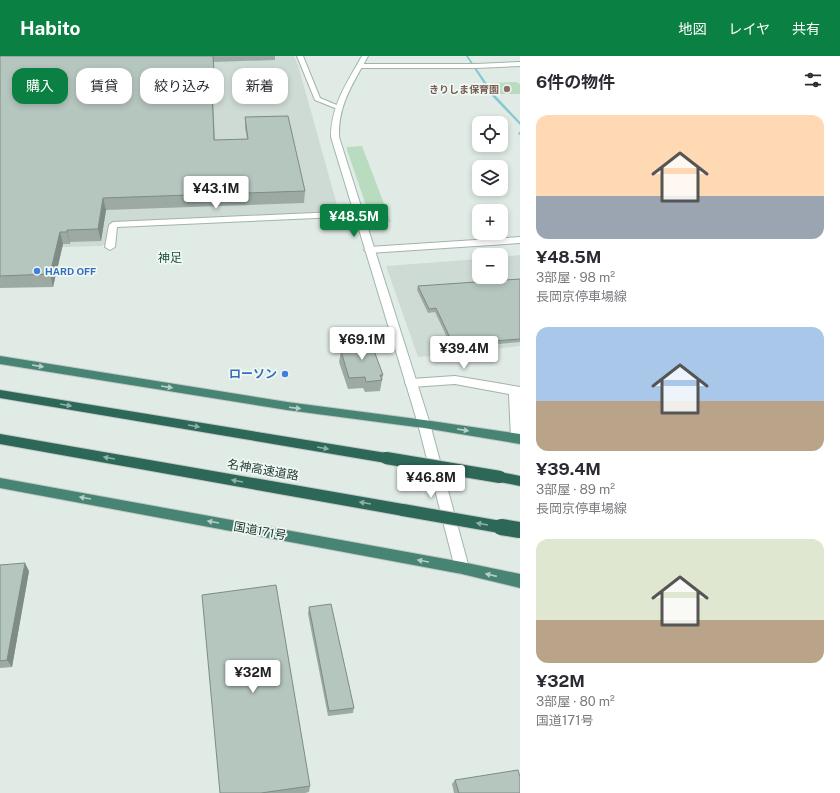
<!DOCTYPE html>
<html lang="ja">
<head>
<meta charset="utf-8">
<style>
	:root { --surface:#fff; --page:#f7f7f7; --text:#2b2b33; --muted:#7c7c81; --accent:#0b8043 }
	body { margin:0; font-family:"Public Sans","Noto Sans JP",sans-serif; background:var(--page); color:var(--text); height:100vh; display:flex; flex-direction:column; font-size:15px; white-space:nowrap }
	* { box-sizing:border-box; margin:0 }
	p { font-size:13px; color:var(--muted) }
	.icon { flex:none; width:22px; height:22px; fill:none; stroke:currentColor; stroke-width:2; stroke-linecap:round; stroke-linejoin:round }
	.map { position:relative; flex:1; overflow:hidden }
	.panel { display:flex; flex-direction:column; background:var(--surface); width:320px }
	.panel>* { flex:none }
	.banner { position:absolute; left:12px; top:12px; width:380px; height:36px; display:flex; gap:8px }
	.tools { position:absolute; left:472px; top:60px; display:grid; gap:8px }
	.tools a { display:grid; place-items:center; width:36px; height:36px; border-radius:8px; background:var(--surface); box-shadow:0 2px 6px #0003; font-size:20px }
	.price { position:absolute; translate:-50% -34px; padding:0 9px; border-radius:4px; background:#fff; color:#222; font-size:13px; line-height:26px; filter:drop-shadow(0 1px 2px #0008) }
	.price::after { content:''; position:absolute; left:50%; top:24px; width:12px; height:9px; margin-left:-6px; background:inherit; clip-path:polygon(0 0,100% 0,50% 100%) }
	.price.selected { background:var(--accent); color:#fff }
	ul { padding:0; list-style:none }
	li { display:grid; align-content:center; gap:8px; height:212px; padding:0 16px }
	li span { display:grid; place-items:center; height:124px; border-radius:12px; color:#555 }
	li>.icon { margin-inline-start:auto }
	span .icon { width:72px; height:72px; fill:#fffc; stroke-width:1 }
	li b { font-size:17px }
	h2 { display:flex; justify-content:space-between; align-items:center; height:48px; padding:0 16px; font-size:17px }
	.chip { padding:0 14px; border-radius:12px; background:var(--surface); box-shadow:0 2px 6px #0003; font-size:14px; line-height:36px }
	.chip.selected { background:var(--accent); color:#fff }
	header { display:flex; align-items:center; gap:24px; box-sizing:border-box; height:56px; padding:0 20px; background:var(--accent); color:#fff }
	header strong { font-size:19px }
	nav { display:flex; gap:22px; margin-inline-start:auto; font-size:14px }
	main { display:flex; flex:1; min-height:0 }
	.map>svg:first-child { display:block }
</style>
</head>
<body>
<header>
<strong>Habito</strong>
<nav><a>地図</a><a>レイヤ</a><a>共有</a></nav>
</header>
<main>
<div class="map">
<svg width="520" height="737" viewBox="0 0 520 737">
	<rect width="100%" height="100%" fill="#e0ebe5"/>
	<g fill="#cedbd4">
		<path d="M0,0h294l4,9 41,147 -227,11 -5,4 -1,16 -5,3 -101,3z"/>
		<path d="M520,199v91l-63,8 -39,3 -32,-91 93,-7v18h22v-20z"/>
	</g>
	<g fill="#b9dcc1">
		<path d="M516,26l4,2v10h-22l-7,-11z"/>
		<path d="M362,90l29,76 -19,1 -25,-73v-3z"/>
	</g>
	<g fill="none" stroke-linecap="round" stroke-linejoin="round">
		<g fill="#87c8d0" fill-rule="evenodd">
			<path d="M466,0h2l26,38 26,28v3l-28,-29z"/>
			<path d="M519,76h1v3l-2,-1z"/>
		</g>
		<defs>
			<g id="minor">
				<path d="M297,0h6l17,42 19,8v2h-4l-20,-8z"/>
				<path d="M520,6v4l-44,2h-116l-3,-2 3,-2h116z"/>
				<path d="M358,155l4,3 -1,2 -244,11 -2,20 -5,3 -5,-3 4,-22 4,-3z"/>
				<path d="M520,181v6l-151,10 -5,-3 5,-3z"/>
				<path d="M455,320l65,11v56l-7,-1 -2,-3 -2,-45 -54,-10 -44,3 -4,-1 -2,-3 2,-3 4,-1z"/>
			</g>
			<path id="secondary" d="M362,0h6c-15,28 -30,48 -29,81l91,287 39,144 -2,5 -5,1 -5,-1 -2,-5 -37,-144 -87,-287c0,-32 16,-54 31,-81z"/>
			<g id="trunk">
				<path d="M0,300l287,46 137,18 96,14v10l-96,-16 -137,-18 -287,-46z"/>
				<path d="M0,422l462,84 58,12v14l-58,-14 -462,-86z"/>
			</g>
			<g id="motorway">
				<path d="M0,334l386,63 4,2 2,3 -2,3 -4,2 -386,-65z"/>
				<path d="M0,378l403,70 5,2 2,4 -2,4 -5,2 -403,-72z"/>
				<path d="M500,416l20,4v10l-25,-5 -1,-4 1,-4z"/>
			</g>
		</defs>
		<use href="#minor" stroke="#a3b3ac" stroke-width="2"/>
		<use href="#secondary" stroke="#9fb7ad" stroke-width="2"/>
		<use href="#trunk" stroke="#c1c8c6" stroke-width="2"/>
		<use href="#motorway" stroke="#c1c8c6" stroke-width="2"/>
		<use href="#minor" fill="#fff" fill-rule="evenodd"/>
		<use href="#secondary" fill="#fff" fill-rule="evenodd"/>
		<use href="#trunk" fill="#488473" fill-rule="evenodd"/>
		<use href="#motorway" fill="#2d6758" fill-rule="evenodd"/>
		<defs>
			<g id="motorway-bridge-far1">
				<path d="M386,402l114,19"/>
				<path d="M403,454l103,18"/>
			</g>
			<path id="motorway-bridge" d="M501,471l19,3"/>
		</defs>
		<use href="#motorway-bridge-far1" stroke="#c1c8c6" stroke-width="14" stroke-linecap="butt"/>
		<use href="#motorway-bridge" stroke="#c1c8c6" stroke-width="18" stroke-linecap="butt"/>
		<use href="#motorway-bridge-far1" stroke="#2d6758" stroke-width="12"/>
		<use href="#motorway-bridge" stroke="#2d6758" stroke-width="16"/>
	</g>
	<g fill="#9caaa3">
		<path d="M0,0h275v4l-62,2 2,39h-2l2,39 32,-1 -2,-11v-11l60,74 -1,12 -198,7 -5,31 -31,1v2h-7l-10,43 -53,1z"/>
		<path d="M520,223v63l-68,6 -17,-36 -7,1 -11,-23 1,-4z"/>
		<path d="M352,284l18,9 13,26 -3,16 -15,1 -2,-4 -15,1 -9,-27 2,-11 9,-1z"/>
		<path d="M0,509l29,6 -17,96 -12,1z"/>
		<path d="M309,551l45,101 -1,5 -25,3 -20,-102z"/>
		<path d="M455,724l65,13h-66l-2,-9z"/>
		<path d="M310,730l-1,6 -4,1h-85z"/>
	</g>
	<g fill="#7f8b85">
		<path d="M103,142l3,12 -5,31 -3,-12z"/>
		<path d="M67,174l3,12v2l-3,-12z"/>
		<path d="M60,176l3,12 -10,43 -3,-13z"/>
		<path d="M25,507l4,8 -17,96 -5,-7z"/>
	</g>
	<g fill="#b5c6be" stroke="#7f8b85">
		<path d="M0,0h213l2,34 -3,1 2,49 34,-1 -3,-22 43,-1 17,75 -202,7 -5,31 -31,1v2h-7l-10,42 -50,2z"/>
		<path d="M520,223v60l-67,5 -17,-36 -7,1 -11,-23z"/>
		<path d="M365,279l5,14 3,-1 10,27h-3l2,5 -16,2 -1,-5 -16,1 -8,-27 14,-1 -3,-10z"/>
		<path d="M25,507l-18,97 -7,1v-96z"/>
		<path d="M276,529l34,201 -49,7h-41l-18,-198z"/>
		<path d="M331,548l23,104 -25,3 -20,-104z"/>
		<path d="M518,714l2,7v16h-61l-4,-13z"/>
	</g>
	<defs><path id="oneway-solid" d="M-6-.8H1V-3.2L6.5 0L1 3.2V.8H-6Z"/></defs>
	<g fill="#b5cfc7">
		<use href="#oneway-solid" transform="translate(38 310) rotate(9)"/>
		<use href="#oneway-solid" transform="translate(167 331) rotate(9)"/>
		<use href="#oneway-solid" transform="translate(295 352) rotate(7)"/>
		<use href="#oneway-solid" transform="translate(463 374) rotate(9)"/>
		<use href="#oneway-solid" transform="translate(85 442) rotate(-170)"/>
		<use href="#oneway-solid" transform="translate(213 466) rotate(-170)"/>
		<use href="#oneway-solid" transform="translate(423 505) rotate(-170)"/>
		<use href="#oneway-solid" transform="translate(491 519) rotate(-167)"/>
	</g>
	<g fill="#8eb0a6">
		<use href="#oneway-solid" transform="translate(66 349) rotate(10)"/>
		<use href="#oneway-solid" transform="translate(194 370) rotate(10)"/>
		<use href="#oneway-solid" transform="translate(323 392) rotate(10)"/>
		<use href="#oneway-solid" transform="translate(109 402) rotate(-170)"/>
		<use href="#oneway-solid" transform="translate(237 425) rotate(-170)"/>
		<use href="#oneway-solid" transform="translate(365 447) rotate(-170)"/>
		<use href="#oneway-solid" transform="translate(482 468) rotate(-170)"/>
	</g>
	<circle fill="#8d6e63" stroke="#f0f8f4" stroke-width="1.5" cx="507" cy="33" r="4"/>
	<g fill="#3f7fe0" stroke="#f0f8f4" stroke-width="1.5">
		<circle cx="37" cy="215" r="4"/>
		<circle cx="285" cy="318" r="4"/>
	</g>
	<g text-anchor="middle" stroke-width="3.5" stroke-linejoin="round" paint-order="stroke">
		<g font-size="10" font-weight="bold" fill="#785e54" stroke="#f0f8f4" text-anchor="end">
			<text x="499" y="37">きりしま保育園</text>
		</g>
		<g font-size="10" font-weight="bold" fill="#366cbe" stroke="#f0f8f4" text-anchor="start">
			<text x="45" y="219">HARD OFF</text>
		</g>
		<g font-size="12" fill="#1d4d3f" stroke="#f0f8f4">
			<text x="170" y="206">神足</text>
		</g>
		<g font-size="12" font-weight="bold" fill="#366cbe" stroke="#f0f8f4" text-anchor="end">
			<text x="277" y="322">ローソン</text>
		</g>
		<g font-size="12" fill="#213b33" stroke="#f0f8f4">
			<text transform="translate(263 414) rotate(10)" y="4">名神高速道路</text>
			<text transform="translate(260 475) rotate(10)" y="4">国道171号</text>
		</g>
	</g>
</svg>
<div class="tools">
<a><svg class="icon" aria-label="locate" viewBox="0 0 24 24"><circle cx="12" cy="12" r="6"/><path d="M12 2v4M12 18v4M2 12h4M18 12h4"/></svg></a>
<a><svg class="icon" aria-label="layers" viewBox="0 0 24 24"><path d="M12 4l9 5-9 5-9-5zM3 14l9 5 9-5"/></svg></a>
<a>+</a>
<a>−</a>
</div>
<b class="price" style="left:216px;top:154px">¥43.1M</b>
<b class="price selected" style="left:354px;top:182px">¥48.5M</b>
<b class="price" style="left:362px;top:305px">¥69.1M</b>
<b class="price" style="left:464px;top:314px">¥39.4M</b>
<b class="price" style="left:431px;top:443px">¥46.8M</b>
<b class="price" style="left:253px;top:638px">¥32M</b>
<div class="banner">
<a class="chip selected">購入</a>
<a class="chip">賃貸</a>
<a class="chip">絞り込み</a>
<a class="chip">新着</a>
</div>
</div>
<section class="panel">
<h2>6件の物件<svg class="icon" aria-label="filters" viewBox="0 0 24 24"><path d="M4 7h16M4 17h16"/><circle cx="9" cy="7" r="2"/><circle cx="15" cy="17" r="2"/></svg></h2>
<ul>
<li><span style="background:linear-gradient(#ffd9b3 65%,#9aa5b1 0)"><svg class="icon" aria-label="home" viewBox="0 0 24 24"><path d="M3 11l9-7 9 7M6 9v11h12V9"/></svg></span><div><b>¥48.5M</b><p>3部屋 · 98 m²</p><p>長岡京停車場線</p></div></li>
<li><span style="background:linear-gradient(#a9c7e8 60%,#b9a48a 0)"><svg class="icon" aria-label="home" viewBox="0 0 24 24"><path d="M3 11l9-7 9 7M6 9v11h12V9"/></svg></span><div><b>¥39.4M</b><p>3部屋 · 89 m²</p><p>長岡京停車場線</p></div></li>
<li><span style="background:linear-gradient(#dfe7d0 65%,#b9a48a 0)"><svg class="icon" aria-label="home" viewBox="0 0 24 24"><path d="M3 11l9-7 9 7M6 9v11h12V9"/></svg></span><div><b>¥32M</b><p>3部屋 · 80 m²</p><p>国道171号</p></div></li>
</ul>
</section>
</main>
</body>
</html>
